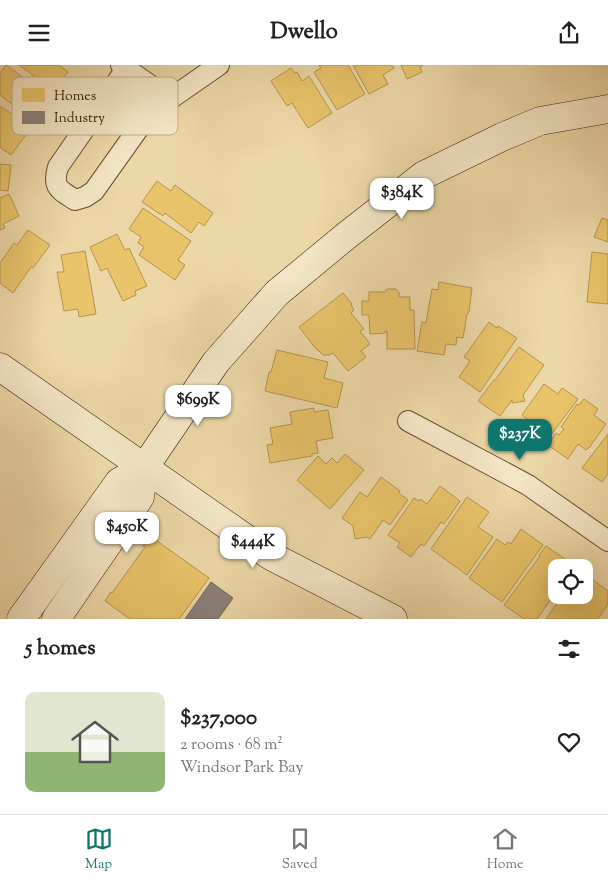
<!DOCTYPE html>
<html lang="en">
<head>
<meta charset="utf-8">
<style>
	:root { --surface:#fff; --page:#f2f2f2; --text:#222; --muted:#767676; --line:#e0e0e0; --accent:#0f766e }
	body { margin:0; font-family:"Sorts Mill Goudy",serif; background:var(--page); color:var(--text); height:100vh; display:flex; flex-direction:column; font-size:19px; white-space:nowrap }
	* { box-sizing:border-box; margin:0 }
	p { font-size:16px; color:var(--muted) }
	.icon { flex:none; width:28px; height:28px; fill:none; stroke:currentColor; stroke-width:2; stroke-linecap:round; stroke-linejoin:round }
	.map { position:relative; height:554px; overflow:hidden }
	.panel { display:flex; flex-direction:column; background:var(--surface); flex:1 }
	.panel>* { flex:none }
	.tools { position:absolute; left:548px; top:494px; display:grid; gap:10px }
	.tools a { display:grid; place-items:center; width:45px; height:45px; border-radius:10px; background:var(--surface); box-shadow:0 5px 20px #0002; font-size:25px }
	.price { position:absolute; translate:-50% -42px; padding:0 11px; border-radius:10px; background:#fff; color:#222; font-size:16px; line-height:32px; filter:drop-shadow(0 1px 2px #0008) }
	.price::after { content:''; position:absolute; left:50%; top:30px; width:15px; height:11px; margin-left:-8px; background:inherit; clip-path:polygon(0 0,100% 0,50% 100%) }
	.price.current { background:var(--accent); color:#fff }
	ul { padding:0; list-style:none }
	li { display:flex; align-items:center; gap:15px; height:125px; padding:0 25px }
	li span { display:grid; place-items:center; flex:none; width:140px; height:100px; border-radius:10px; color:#555 }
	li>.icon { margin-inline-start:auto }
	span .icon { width:60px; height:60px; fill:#fffc; stroke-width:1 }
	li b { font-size:21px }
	h2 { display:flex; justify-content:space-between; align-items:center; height:60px; padding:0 25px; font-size:21px }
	header { display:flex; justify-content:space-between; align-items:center; height:65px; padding:0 25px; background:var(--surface); font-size:22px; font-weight:700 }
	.menu { display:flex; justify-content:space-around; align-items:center; height:70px; border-top:1px solid var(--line); background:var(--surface); font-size:14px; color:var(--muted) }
	.menu a { display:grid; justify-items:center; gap:2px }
	.menu .current { color:var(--accent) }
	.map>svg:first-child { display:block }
</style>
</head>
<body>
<header><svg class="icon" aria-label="menu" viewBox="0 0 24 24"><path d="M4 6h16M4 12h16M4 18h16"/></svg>Dwello<svg class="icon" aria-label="share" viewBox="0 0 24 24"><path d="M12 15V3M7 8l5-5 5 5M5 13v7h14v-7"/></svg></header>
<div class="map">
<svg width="608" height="554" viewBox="0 0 608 554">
	<rect width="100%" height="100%" fill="#ecd7a6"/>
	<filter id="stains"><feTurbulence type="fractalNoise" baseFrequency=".004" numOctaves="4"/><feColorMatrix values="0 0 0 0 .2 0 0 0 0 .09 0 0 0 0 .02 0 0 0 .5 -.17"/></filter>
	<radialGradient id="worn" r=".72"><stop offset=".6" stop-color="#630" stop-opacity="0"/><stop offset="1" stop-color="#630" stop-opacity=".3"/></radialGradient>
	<g fill="#e9c46a" stroke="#b4934e">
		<path d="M6,0l46,34 -14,19 -14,-9 -2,3 -22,-17v-22z"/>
		<path d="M19,0h40l9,7 -16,21 -20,-14 2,-3z"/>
		<path d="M319,0h29l17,29 -28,16 -23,-38 7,-4z"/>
		<path d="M353,0h39l2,3 -11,7 5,9 -19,10z"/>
		<path d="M401,0h22l-3,2 2,5 -15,7z"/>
		<path d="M291,3l4,5 2,-1 5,9 7,-5 23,37 -24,15 -16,-25 -5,3 -16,-25z"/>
		<path d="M0,41l18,12 -4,5 14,9 -17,23 -11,-8z"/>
		<path d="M0,99l11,1 -3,26 -8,-1z"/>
		<path d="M157,116l14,10 4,-6 38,28 -9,13 -5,-4 -8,11 -26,-20 -2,3 -21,-14z"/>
		<path d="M9,129l10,22 -16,8 2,4 -5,2v-32z"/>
		<path d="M143,143l48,33 -13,19 7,5 -10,15 -36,-25 5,-8 -6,-4 3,-6 -12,-8z"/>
		<path d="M602,153l6,2v22l-14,-5z"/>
		<path d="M28,165l22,15 -17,23 -2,-1 -18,26 -13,-10v-20l14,-20 3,2z"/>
		<path d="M117,169l8,16 4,-2 18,38 -12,5 1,4 -13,6 -16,-33 -6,3 -11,-24z"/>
		<path d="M85,186l11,63 -17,3 -1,-8 -14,2 -7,-39h7l-3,-17z"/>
		<path d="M592,187l16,2v50l-21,-2z"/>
		<path d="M439,217l33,6 -3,24 -2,2 -4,24 -6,-1 -1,8 -10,-1 -2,11 -27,-4 5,-29 4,1 6,-34 6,1z"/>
		<path d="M387,224h9l3,3v5h11v13h4l1,39h-28v-18h-2v2l-15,1 -1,-19h-7v-14h7v-9h16z"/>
		<path d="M343,228l9,11 -1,1 3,5 -3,3 13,16 -4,2 10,13 -9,7 5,6 -18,14 -15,-18 -4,2h-6l-5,-5h-1l-18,-23z"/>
		<path d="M489,257l8,6 1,-2 19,12 -37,54 -21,-15 11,-16 -6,-4z"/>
		<path d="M519,282l25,18 -21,30 2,6 -13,2v-3l-12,16 -22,-15 16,-21h1z"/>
		<path d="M277,285l51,12 -4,16 19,5 -6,25 -72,-17 4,-19h2z"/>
		<path d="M544,319l14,10 4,-6 16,11 -27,36h-1l-6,9 -21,-14 7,-9 -8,-6z"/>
		<path d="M584,334l14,10 -4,6 12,9 -17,24h-1l-2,2 -8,-6 -10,15 -20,-14 8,-12 3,2 5,-6 -3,-2 16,-23 2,1z"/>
		<path d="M314,343v4l14,-2 5,28 -17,3 2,12 -6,1v2l-42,7 -3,-18 6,-1 -3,-16 22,-4 -2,-12z"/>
		<path d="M608,369v40l-6,8 -20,-14z"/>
		<path d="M345,389l19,16 -34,39 -33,-29 21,-24 8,8 6,-6 5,5z"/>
		<path d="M381,412l19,14 -1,2 9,7 -18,25 -7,-5 -13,19 -3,-2 -12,2 -2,-13 -11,-8 18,-26 7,5z"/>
		<path d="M440,421l20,15 -16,23 -3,-2 -17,24 -3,-2 -10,13 -14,-10 3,-4 -12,-8 26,-37 5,3 1,-2 7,5z"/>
		<path d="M467,432l22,15 -11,15 15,10 -26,38 -36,-26z"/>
		<path d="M521,464l22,16 -41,57 -33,-24 28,-39 8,6 3,-3 3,2z"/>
		<path d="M150,471l59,42 -30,41h-49l-25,-18 6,-9 1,1 33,-46 -2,-1z"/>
		<path d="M546,481l22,15 -4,6h-8v25l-19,27h-13l-20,-14 36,-49 -1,-1z"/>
		<path d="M593,515l15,11v13l-10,15h-52l17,-24h12l5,3 2,-3h2v-2z"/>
	</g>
	<path fill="#8a817c" stroke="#71645b" d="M211,517l22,16 -15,21h-33z"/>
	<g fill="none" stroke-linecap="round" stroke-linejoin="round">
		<defs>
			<g id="street">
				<path d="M121,0l49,34 49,-34"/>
				<path d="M126,4l-68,98c-6,21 1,22 17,33l10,-3 9,-6 69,-97"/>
				<path d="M408,356l120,64 80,56"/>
			</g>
			<g id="secondary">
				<path d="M0,302l271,189 122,63"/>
				<path d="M21,554l98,-137 25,-14"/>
				<path d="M56,554l84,-122 4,-29 72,-106 61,-69 69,-57 78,-61 78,-38 38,-16 68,-12"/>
			</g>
		</defs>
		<use href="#street" stroke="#644e33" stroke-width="22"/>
		<use href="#secondary" stroke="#37200d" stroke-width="29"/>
		<use href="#street" stroke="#f3e5c5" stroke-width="20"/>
		<use href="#secondary" stroke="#f3e5c5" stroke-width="28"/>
	</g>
	<rect x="12" y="12" width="166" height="58" rx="8" fill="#f3e5c5" stroke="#bbaa8e" stroke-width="1"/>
	<rect x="22" y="23" width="23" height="14" fill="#e9c46a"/>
	<rect x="22" y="46" width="23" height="13" fill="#8a817c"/>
	<g font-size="14" fill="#37200d">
		<text x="54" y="35">Homes</text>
		<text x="54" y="57">Industry</text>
	</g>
	<rect width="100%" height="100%" filter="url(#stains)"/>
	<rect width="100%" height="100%" fill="url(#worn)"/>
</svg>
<div class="tools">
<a><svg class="icon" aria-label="locate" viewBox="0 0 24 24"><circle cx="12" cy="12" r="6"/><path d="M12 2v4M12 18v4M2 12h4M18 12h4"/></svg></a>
</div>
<b class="price" style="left:402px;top:155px">$384K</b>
<b class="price" style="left:198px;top:362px">$699K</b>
<b class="price current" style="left:520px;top:396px">$237K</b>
<b class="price" style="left:127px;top:489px">$450K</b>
<b class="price" style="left:253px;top:504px">$444K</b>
</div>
<section class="panel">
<h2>5 homes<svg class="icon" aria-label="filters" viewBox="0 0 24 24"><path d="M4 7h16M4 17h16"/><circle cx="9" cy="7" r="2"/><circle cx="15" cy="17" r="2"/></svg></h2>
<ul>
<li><span style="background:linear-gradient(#dfe7d0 60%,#8fb573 0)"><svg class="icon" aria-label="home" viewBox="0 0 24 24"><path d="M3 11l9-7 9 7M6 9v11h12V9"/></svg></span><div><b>$237,000</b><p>2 rooms · 68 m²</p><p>Windsor Park Bay</p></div><svg class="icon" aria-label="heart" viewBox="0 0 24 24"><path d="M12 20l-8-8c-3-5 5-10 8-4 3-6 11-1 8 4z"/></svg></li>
</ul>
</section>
<nav class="menu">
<a class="current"><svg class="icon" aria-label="map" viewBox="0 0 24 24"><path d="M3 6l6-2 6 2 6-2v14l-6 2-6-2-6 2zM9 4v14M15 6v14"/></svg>Map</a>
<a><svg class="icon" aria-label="saved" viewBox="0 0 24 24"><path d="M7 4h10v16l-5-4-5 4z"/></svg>Saved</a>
<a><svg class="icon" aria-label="home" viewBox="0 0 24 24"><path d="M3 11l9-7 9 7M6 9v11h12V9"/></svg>Home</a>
</nav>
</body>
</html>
